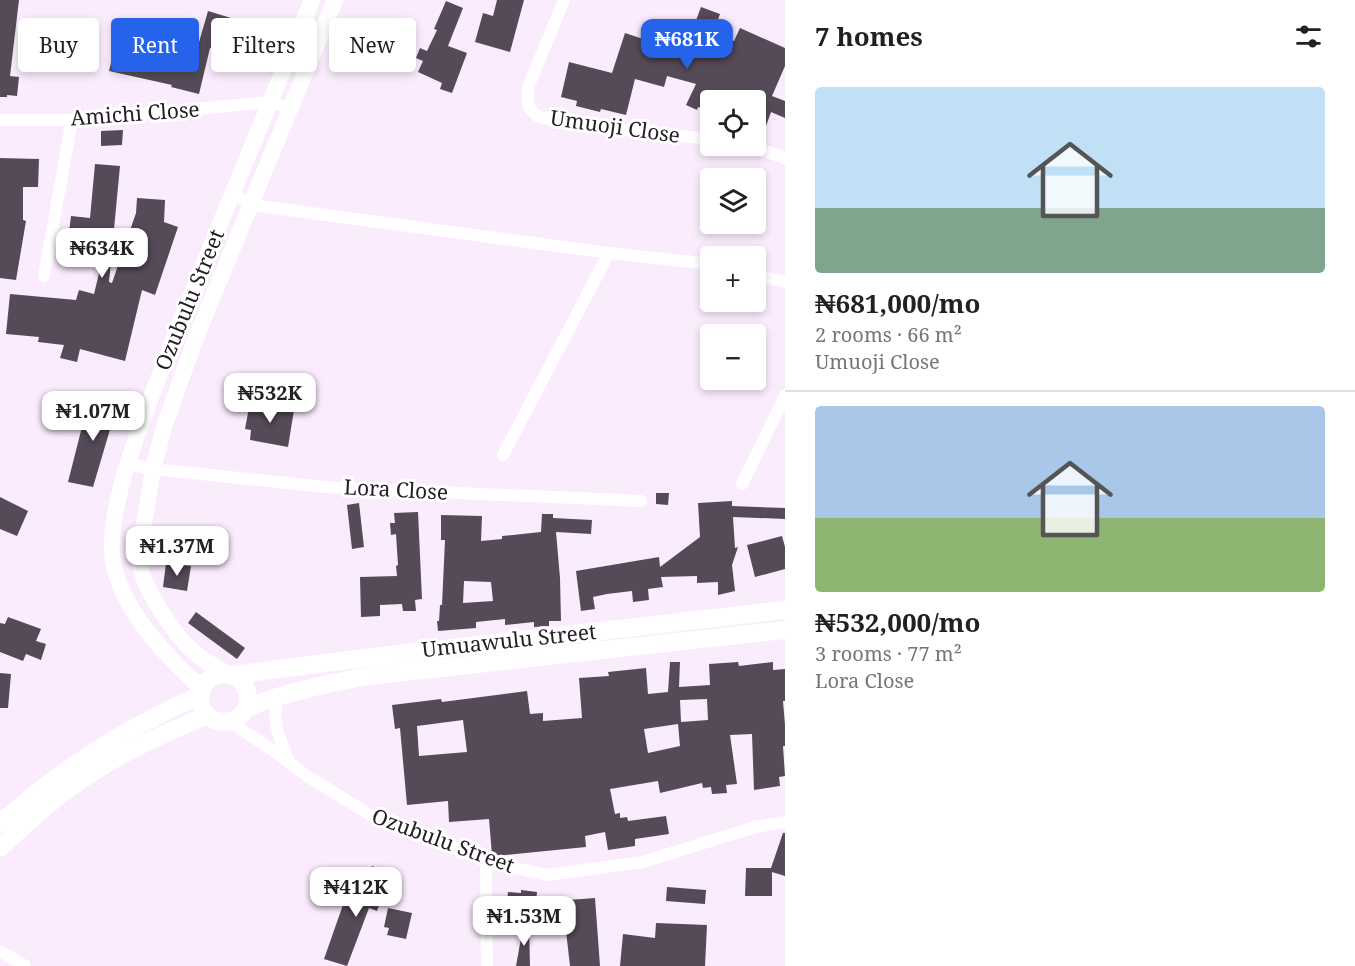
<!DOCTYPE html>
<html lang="en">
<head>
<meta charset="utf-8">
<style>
	:root { --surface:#fff; --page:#f6f6f6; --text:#202124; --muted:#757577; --line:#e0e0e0; --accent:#2563eb }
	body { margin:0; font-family:"Noto Serif",serif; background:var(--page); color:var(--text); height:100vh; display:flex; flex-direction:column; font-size:22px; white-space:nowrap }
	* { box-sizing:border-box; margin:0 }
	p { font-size:20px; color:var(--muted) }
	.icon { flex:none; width:33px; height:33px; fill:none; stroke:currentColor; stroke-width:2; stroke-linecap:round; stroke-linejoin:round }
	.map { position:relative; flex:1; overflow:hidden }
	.sheet { display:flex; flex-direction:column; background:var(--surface); width:570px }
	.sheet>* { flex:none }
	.banner { position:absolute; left:18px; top:18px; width:570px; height:54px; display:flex; gap:12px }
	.fabs { position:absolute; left:700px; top:90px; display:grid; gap:12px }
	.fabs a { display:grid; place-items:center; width:66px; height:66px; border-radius:6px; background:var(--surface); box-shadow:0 3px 9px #0003; font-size:30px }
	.price { position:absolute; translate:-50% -51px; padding:0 14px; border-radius:12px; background:#fff; color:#222; font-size:20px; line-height:39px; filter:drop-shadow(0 2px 3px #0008) }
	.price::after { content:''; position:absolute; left:50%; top:36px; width:18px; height:14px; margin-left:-9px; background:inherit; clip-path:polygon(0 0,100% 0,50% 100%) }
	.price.on { background:var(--accent); color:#fff }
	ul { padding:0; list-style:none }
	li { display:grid; align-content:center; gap:12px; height:318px; padding:0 30px }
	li+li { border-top:2px solid var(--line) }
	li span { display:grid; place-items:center; height:186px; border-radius:6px; color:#555 }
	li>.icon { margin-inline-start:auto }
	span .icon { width:108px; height:108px; fill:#fffc; stroke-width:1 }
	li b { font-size:26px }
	h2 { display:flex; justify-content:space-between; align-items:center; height:72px; padding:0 30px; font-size:26px }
	.pill { padding:0 21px; border-radius:6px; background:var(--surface); box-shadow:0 3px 9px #0003; font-size:21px; line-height:54px }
	.pill.on { background:var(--accent); color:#fff }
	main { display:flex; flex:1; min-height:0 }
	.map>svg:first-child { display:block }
</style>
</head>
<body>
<main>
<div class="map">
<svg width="785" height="966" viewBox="0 0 785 966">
	<rect width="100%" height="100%" fill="#faecfd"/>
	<g fill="#554a58" fill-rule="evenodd">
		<path d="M0,0h19l-9,76 9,1 -2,19 -10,-1v2h-7z"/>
		<path d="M497,0h27l-14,52 -35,-10 8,-29 10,3z"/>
		<path d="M446,1l17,7 -15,38 19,7 -15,40 -12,-4 2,-6 -24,-11 5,-11 -7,-3 4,-10 7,3 10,-21 -3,-1z"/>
		<path d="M701,7l19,7 -7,19 21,8 6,-13 45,20v18l-13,30 13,5v17l-14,-6 -5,14 -10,-4 6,-22h-51v11l-13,-4 -1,3 -11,-5 10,-21 -29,-8 -3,11 -29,-8 -9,36 -25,-6 -1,3 -24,-6 1,-5 -16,-4 8,-35 43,11 13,-40 42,14 7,-19 17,6z"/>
		<path d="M208,11l33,10 -9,33 -22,-6 -11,46 -28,-7 1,-2 -63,-14 8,-34 78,19z"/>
		<path d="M123,130l-1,15 -21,1v-15z"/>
		<path d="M0,158l39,1 -1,28h-15v33l3,1 -10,59 -16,-2z"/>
		<path d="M95,164l25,2 -11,116 3,1 24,-70 1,-15 28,2 -1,22 14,5 -23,68 -13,-5 -17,71 -45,-12 -3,13 -17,-4 4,-13 -26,-3 1,-5 -33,-3 4,-40 66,6 3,-10 15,4 12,-49 -38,-4 3,-25 19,2z"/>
		<path d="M102,395l17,4 -26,88 -25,-5 15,-59 -5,-2 3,-12 16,5z"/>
		<path d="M250,402l44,8 -6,37 -38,-7 1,-10 -6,-1z"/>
		<path d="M656,493h13l-1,12 -12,-1z"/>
		<path d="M0,497l28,14 -11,25 -17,-7z"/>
		<path d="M732,501v5l53,2v11l-52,-2 2,31 3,-1 -6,18 3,26 -17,4v-13l-21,1v-7l-36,1 2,10 -15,2 1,11 -16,2 -1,-11 -25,3 -14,3 2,12 -14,2 -5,-40 83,-14 1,10 40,-30 -2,-34z"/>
		<path d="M359,503l5,44 -12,2 -5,-44z"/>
		<path d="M418,512l4,87 -7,1 1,11h-13l-1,-7 -22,1v11l-19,1 -1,-40 37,-1 -1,-10 2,-1 -2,-31 -5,1 -1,-12h5l-1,-10z"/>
		<path d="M542,514h11v4l39,2 -1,14 -35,-2 4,46 1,43h-12v5l-15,1v-5l-29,3v-6l-29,3v6l-38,3 -1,-10h2l1,-16h2l3,-65h-4v-25l41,1 -1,25 21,-2v-3l39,-4zM464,581l27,1 2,19 -30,2z"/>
		<path d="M782,536l3,11v22l-30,8 -8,-32z"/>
		<path d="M166,563l25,3 -4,25 -24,-4z"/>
		<path d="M196,612l49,36 -8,11 -49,-36z"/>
		<path d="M8,617l33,12 -5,12 10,3 -5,16 -15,-6 -3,7 -23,-9v-29l5,1z"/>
		<path d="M670,662h10l-1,25 31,-2 -1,-21 29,-2 1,4 34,-4v8l12,-1v32h-2l2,24v21h-2l2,30 -6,1 1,9 -26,4 -2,-56 -22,1 7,49 -11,1 1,8 -15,1 -1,-7 -8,1 -1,-5 -42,10 -2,-12 -48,8 5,25 5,-1v5l7,-1 1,4 38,-5 3,18 -34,5v7l-27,4 -3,-18 -20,4 1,11 -90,9 -4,-1 -3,-36 -40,3 -1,-21 -41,4 -7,-77 -5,1 -3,-24 49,-6 1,3 85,-11 3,23 13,-1v8l39,-3 -3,-40 30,-2 -1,-4 38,-4 2,26 20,-2zM707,699l1,21 -27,2 -1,-22zM463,720l4,32 -48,4 -2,-30zM678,724l2,22 -32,7 -4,-24z"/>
		<path d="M0,673l11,1 -3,34h-8z"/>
		<path d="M783,833h2v43l-13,-4v24h-27l1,-28h25z"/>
		<path d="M372,866l18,7 -13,38 -8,-3 -22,58 -23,-7 20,-57 13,5z"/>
		<path d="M667,887l39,3 -1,14 -39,-3z"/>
		<path d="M521,890l16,2 -1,9 9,-1 1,13 -25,3 -2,19 -24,-3 3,-19 8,1 2,-22 13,1z"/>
		<path d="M595,898l5,68h-30l-7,-61h5v-5z"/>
		<path d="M388,908l24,5 -6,26 -19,-4 2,-7 -5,-1z"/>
		<path d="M524,922h5l1,44h-14z"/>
		<path d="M656,923l51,2 -2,41h-85l3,-32 32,4z"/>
	</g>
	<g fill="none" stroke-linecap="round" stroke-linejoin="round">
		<g stroke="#fff" stroke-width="12">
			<path d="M564,0l-35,85c-2,11 -4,22 7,30 10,6 28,6 40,8 45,7 90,12 135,16"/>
			<path d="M0,120h80l190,-18 20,6"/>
			<path d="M751,146l34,12"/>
			<path d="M232,193l19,12 358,48 102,11"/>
			<path d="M756,275l29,7"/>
			<path d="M44,276l28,-156"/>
			<path d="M503,455l106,-202"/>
			<path d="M128,464l25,5 172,18 316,14"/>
			<path d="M742,484l43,-88"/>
			<path d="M278,696c-7,25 1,42 11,65"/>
			<path d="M229,721l39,26 39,29 73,45 84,30 22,11 61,13 96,-13 112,-35 30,-5"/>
			<path d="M486,862l1,104"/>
			<path d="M0,951l25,15"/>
		</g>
		<g stroke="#fff" stroke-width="16">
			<path d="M229,674c-34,-16 -48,-32 -68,-63 -12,-19 -21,-34 -22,-57l14,-85 11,-42 31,-87 140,-340"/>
			<path d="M202,689c-36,-33 -87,-85 -90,-137 -2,-60 37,-148 58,-204 46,-117 95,-232 142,-348"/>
		</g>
		<g stroke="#fff" stroke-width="18">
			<circle cx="224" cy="698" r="24"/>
			<path d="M233,675l123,-16 429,-49"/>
			<path d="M246,708c40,-16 80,-24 122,-32l417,-46"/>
			<path d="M0,824c60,-54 127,-97 201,-129"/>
			<path d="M0,848c25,-23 49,-46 77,-65 40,-29 86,-49 131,-68"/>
		</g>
	</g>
	<g text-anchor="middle" stroke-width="6" stroke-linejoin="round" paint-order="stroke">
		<g font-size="21" fill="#252026" stroke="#fff">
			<text transform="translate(135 114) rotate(-4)" y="7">Amichi Close</text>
			<text transform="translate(615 127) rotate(8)" y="7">Umuoji Close</text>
			<text transform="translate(190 300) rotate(-68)" y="7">Ozubulu Street</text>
			<text transform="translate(396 490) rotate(3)" y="7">Lora Close</text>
			<text transform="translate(509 641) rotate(-6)" y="7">Umuawulu Street</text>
			<text transform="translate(443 841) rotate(20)" y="7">Ozubulu Street</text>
		</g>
	</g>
</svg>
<div class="fabs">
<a><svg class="icon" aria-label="locate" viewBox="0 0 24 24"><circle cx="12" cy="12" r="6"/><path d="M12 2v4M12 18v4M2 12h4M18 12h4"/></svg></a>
<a><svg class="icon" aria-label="layers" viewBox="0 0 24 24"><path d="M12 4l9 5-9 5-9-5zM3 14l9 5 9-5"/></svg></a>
<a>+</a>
<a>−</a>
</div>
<b class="price on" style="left:687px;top:70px">₦681K</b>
<b class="price" style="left:102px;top:279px">₦634K</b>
<b class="price" style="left:270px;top:424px">₦532K</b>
<b class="price" style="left:93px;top:442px">₦1.07M</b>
<b class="price" style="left:177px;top:577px">₦1.37M</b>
<b class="price" style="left:356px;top:918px">₦412K</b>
<b class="price" style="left:524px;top:947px">₦1.53M</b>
<div class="banner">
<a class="pill">Buy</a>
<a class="pill on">Rent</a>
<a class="pill">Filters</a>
<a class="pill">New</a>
</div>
</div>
<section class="sheet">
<h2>7 homes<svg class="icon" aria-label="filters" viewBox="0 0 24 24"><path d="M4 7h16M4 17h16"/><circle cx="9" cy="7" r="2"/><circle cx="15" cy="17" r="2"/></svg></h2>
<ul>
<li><span style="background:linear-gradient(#bfe0f5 65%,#7fa58c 0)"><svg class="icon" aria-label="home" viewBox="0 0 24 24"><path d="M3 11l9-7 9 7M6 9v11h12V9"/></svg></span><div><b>₦681,000/mo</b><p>2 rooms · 66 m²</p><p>Umuoji Close</p></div></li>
<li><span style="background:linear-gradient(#a9c7e8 60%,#8fb573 0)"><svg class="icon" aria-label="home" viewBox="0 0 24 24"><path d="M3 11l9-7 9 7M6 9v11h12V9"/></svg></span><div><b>₦532,000/mo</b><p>3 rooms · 77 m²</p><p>Lora Close</p></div></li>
</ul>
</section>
</main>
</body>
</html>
